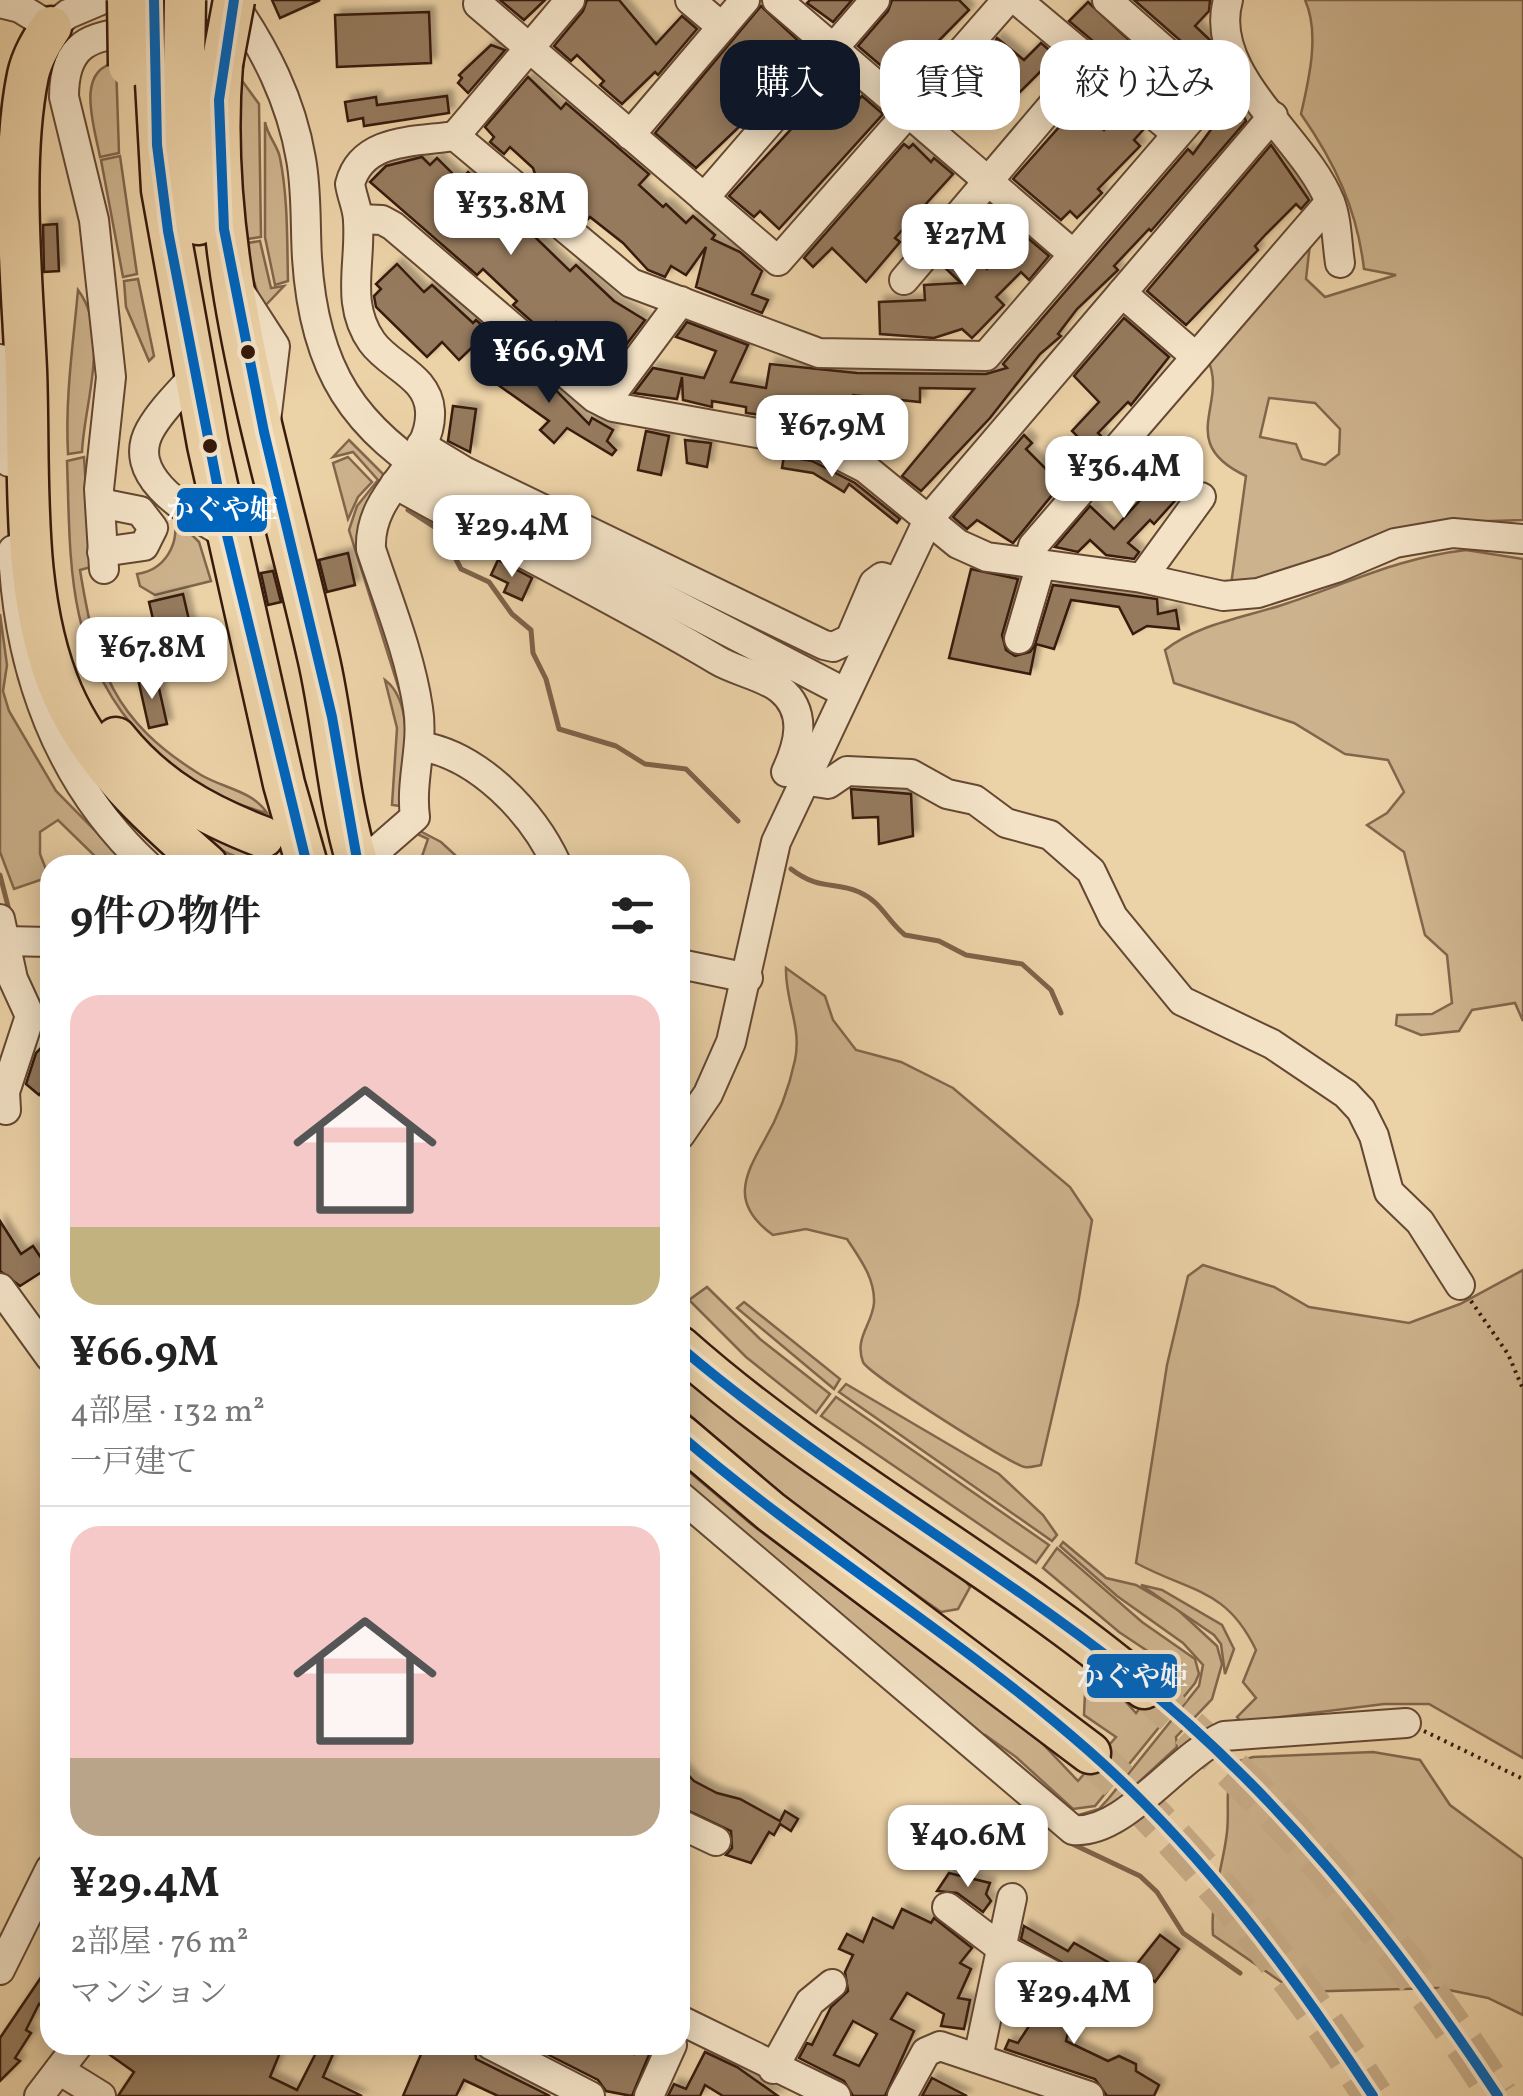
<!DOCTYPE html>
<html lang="ja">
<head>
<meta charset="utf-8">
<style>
	:root { --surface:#fff; --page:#f2f2f2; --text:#222; --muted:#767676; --line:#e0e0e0; --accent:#111827 }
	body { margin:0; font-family:Vollkorn,"Noto Serif JP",serif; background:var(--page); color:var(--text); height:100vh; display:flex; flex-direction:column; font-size:38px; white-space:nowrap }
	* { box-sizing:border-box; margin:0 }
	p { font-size:32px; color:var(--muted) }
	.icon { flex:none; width:55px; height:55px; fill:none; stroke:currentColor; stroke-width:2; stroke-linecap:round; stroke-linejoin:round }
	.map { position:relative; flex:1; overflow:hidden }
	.details { position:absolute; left:40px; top:855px; width:650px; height:1200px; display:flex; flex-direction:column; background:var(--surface); border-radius:30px; box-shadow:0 5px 25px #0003 }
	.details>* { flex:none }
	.guide { position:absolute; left:720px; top:40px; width:652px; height:90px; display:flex; gap:20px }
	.price { position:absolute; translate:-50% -85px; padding:0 22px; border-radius:20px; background:#fff; color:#222; font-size:32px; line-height:65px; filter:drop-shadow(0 2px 5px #0008) }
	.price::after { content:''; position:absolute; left:50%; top:60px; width:30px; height:22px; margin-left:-15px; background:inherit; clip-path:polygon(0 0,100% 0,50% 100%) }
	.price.selected { background:var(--accent); color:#fff }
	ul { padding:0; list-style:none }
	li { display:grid; align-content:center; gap:20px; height:530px; padding:0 30px }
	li+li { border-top:2px solid var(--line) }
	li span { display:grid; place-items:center; height:310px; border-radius:30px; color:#555 }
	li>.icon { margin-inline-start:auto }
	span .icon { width:180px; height:180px; fill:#fffc; stroke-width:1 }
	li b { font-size:42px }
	h2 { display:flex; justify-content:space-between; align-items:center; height:120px; padding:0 30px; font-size:42px }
	.pill { padding:0 35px; border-radius:30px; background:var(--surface); box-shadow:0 5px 25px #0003; font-size:35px; line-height:90px }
	.pill.selected { background:var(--accent); color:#fff }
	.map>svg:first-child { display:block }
</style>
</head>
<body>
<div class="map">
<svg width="1523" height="2096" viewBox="0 0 1523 2096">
	<defs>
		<filter id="shadow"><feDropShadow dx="5.5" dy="-5.5" stdDeviation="2.5" flood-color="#0004"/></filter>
	</defs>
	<rect width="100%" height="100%" fill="#ecd2a7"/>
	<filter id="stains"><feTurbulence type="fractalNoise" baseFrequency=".002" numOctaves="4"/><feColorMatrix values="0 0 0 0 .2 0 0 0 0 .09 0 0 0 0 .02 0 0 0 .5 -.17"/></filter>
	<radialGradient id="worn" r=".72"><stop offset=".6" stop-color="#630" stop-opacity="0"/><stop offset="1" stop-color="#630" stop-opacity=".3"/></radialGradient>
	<g fill="#cdb38d" stroke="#82664c" stroke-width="2.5" fill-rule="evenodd">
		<path d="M1305,0h218v520l-96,3 -44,12 -99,42 -53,8 15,-109c-72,-34 -16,-73 -39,-118l103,-114 -4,35 19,18 71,-22 -32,-6c-7,-60 -29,-106 -63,-155 8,-35 19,-81 4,-114zM1269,398l46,5 25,26 -1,25 -14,11 -23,-6 -6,-15 -36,-7z"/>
		<path d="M116,63l3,90 -19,4c-5,-28 -26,-88 16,-94z"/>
		<path d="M231,76l12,6 16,22 2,133 -21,3z"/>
		<path d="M265,122c3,15 13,24 15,36 8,40 7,82 8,123l-13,4 -10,-48z"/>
		<path d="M120,156l17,118 -14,3 -22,-117z"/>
		<path d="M260,241l11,47 13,-2 -21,22 -22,-64z"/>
		<path d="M138,279l16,77 -5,5 -23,-54 -2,-26z"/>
		<path d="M78,290c33,44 6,114 4,162l-14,2c-3,-57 5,-108 10,-164z"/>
		<path d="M349,440l38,38 -15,23 36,217 -59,-188 8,-24 21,-26 -25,-28 -20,5z"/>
		<path d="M84,457l7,110 -11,3c16,98 32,150 121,205 22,13 52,16 66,38 -94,-24 -168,-104 -188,-198 -11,-50 -10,-103 -12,-154z"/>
		<path d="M348,457l24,25 -14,15 -10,22 -15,-56z"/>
		<path d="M174,517l25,25 12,39 -56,14 -15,-9 -3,-12c28,-4 43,-30 37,-57z"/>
		<path d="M1466,550l57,9v462l-8,-18 -43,7 -13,21 -38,4 -25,-10 1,-10 35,-1 20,-11 -5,-48 -22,-20 -21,-83 -37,-27 20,-12 17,-21 -16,-32 -43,-6 -51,-31 -120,-40 -9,-33c34,-27 83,-33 123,-47 64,-21 110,-45 178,-53z"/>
		<path d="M0,614l7,51 -4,26 6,20 47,80 73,74h-25l-46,-45 -18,12v22l9,23 -35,12 -14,-37z"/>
		<path d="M385,680c32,24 18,90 16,126l-9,-1 5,-77z"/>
		<path d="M145,787l142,78c-70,0 -92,-35 -142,-78z"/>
		<path d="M418,830l23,12 25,23h-47l9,-26 -13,-6z"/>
		<path d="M786,968l39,28 8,24 23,30 45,12 52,26 117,99 22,33 -14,84 -37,161c-6,1 -11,3 -16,2 -14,-2 -158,-94 -162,-105 -9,-24 9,-37 11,-59 1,-25 -14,-44 -27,-64l-41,-10 -33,6c-42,-30 -30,-57 -9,-94 14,-24 25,-53 31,-81 7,-33 -10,-59 -9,-92z"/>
		<path d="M1203,1265l71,22 35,20 100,16 51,-19 63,-34v488l-94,-54h-45l-143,18 -4,-5 19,-19 -13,-16 13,-32c-30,-62 -64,-57 -120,-87l31,-198 21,-89z"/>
		<path d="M707,1287l53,52 70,55 -14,19 -70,-56 -57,-57z"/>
		<path d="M744,1302l96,77 -6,10 -97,-81z"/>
		<path d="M680,1370l280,204 10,13 -12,22 -17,3c-91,-64 -180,-130 -261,-206z"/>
		<path d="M846,1384l153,90 44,41 14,20 -5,6 -213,-149z"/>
		<path d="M836,1397l213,148 -13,18 -215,-147z"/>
		<path d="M680,1464l71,60 288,216 39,41 38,-44 -32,-22 1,-22 12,-8 17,4 22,24 37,-45 -54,-36 -76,-64 14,-20 85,74 53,37 4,15 -4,9 -100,123 -22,3 -57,-52 -31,-22 -5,2 -300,-254z"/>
		<path d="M1063,1542l43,36 30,7 41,24 40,37 5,18 -10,35 -36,38 1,10 -73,67 -32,3 27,-8 10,-11 90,-112 4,-21 -20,-22 -66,-47 -57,-50z"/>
		<path d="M1141,1585l21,5 60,35 12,24 -9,25 -4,-30 -7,-9z"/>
		<path d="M1373,1752l47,8 30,45 73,54v156l-35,-17 -49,-10 -143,4 -83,-57c-3,-37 10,-67 14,-103 3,-28 -4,-42 9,-70l17,-5z"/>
	</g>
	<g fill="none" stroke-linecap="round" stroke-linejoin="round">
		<g stroke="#7e6349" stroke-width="5">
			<path d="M408,510l34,22 19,37 28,13 23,32 19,16 2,23 13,26 13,50 57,17 29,18 41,5 52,52"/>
			<path d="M791,869c29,22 42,12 68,23 23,10 28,29 46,43l34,6 27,14 56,9 29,26 10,23"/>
			<path d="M0,875l10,39"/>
			<path d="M40,1005l10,13"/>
			<path d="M680,1520l14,4"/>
			<path d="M1064,1840l76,36 17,16 26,41 57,40"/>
		</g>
	</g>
	<g fill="#957a5d" stroke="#371a0c" stroke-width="2.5" fill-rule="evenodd" filter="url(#shadow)">
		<path d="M272,0h48l-40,18z"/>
		<path d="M500,0h45l-21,20z"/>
		<path d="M587,0h32l37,44 26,-28 15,13 -39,46 -3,-3 -33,32 -22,-19 4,-4 -27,-26 -6,6 -17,-15 29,-35z"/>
		<path d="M810,0h42l-19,22 -26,-19z"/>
		<path d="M892,0h67l10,10 -58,59 7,6 -12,12 -48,-41 30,-35z"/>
		<path d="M1134,0h76l-1,11 -14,15 16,15 3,15 -7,8z"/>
		<path d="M1088,2l96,89 -11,10 -8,-9 -5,5 -91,-76z"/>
		<path d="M761,6l44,41 -68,74 4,4 -45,43 -41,-35z"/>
		<path d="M429,12l2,51 -94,4 -2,-52z"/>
		<path d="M997,38l27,22 17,-17 15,13 -59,59 -8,4 -16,-16 -26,20 -14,-12 51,-52z"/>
		<path d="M491,45l14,5 -37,43 -10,-10 4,-5 -3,-3z"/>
		<path d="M528,77l33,32 5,-6 83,71 -10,11 24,22 3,-3 20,19 7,-7 22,19 -3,4 28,13 22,19 -10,23 16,6 -6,13 -66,-26 10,-40 -20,28 -15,-9 -6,11 -17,-7 -25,-27 -33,-26 -4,4 -48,-38 -5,-15 -23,-21 -6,7 -14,-12 4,-5 -9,-10z"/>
		<path d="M831,78l25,24 6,-6 21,18 -104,115 -19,-18 -6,6 -25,-21 78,-84 -3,-3z"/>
		<path d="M447,96l2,17 -85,13 -1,-8 -15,3 -3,-19 31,-5 1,8z"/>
		<path d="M1235,97l11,24 -95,110 -2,-2 -35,37 4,4 -41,39 -19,25 3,2 -21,18 -50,64 -69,73 -19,-15 72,-87 -54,-1v14l-67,-7 -10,42 -73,-27 -1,6 -23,-3v-6l-34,-6v6l-29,-7 -1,-23 -5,22 -43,-6 19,-25 51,10 12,-27 -40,-14 11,-15 61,23 -17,37 35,6 4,-24 87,9 129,1 21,-6 -4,-4 185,-215 5,5z"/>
		<path d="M1076,108l28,22 18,-19 22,18 -10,11 6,6 -42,43 4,4 -25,25 -7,-7 -9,9 -48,-41z"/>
		<path d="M904,144l5,4 4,-4 18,18 3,-4 19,16 -58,64 5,4 -34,40 -34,-34 -19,19 -9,-9z"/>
		<path d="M1271,145l38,55 -8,9 -5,-5 -30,30 -11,12 3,4 -72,75 -39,-34z"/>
		<path d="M422,157l8,8 7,-7 23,23 8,-9 102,99 6,-6 38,36 31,19 -35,46 -14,10 -30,-25 10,-9 -20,-20 -11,11 -32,-28 4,-4 -34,-32 -6,6 -107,-93 16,-16z"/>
		<path d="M990,206l59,50 -20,24 -8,-8 -25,25 8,8 -32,33 -10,-9 -28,9 -54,-4 -1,-32 46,-2 -1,-15 37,-2 -20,-19 18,-21 28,26 23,-23 -29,-29z"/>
		<path d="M57,224l2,47 -15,1 -1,-47z"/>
		<path d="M397,264l27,28 8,-7 41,38 3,-3 13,11 -30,29 -17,-18 -15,15 -51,-50 -2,-11 7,-7 -5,-5z"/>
		<path d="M1124,318l45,39 -38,48 -3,-3 -30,31 5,5 -11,13 -20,-20 27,-29 -25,-26z"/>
		<path d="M505,356l30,26 6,-7 48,49 3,-6 21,12 -6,11 9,9 -4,5 -45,-27 -13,15 -14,-13 9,-9 -62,-44z"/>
		<path d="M453,406l23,3 -6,43 -22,-11z"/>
		<path d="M646,431l23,5 -8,39 -23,-5z"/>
		<path d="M1024,435l8,8 -6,6 35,35 -48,59 -36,-23 -10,9 -14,-12z"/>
		<path d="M685,440l26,3 -4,24 -20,-4z"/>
		<path d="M784,456l28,5 43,22 45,36 -3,4 -48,-39 -5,8 -31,-19 -31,-5z"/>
		<path d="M1169,468l19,18 -34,38 -4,-4 -22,23 11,9 -5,7 -28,-4 -16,-15 -12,12 -23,-5 35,-41 24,23z"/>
		<path d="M348,553l7,32 -28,7 -8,-32z"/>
		<path d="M498,560l34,18 -10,22 -18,-8 4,-9 -17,-8z"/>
		<path d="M971,569l47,10 -16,56 4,15 9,6 15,-4 5,-7 18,-60 104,14 1,15 18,-4 3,19 -32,-3 -14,8 -14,-27 -48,-7 -17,49 -18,-5 -6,30 -81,-16z"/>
		<path d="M273,571l8,31 -13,3 -7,-32z"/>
		<path d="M183,594l18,78 -34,8 -18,-78z"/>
		<path d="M156,675l11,49 -18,4 -11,-49z"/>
		<path d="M851,789l60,5 2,42 -34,8 -1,-27 -25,1z"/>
		<path d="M50,1039v55l-7,-4 -4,5 -13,-11 10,-31z"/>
		<path d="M0,1221l21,33 12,-8 15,22 -28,18 -20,-15z"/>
		<path d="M680,1766l14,15 23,12 23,6 40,22 5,-10 13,8 -7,12 -11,-7 -6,11 -5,-3 -18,31 -25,-8 6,-7 -1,-17 -51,-24z"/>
		<path d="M949,1873l41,10 -4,11 5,7 -8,11 -26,-19 -20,-2z"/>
		<path d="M902,1909l29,14 3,-5 38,30 -12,15 11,6 -13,29 12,2 -6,29 -23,-3 3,-12 -37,-21 -16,26 23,12 -29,65h-32l-9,-15 -45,-23 8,-15 5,2 19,-38 17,-16 -3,-19 8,-17 -14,-6 8,-15 16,8 10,-24 20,10zM853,2021l24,13 -18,32 -25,-11z"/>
		<path d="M1024,1926l44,25 6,-8 55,31 31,-39 19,14 -24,33 -9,-7 -17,26 -108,-62z"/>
		<path d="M44,1973l6,2v37l-11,-8 -13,26 5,3 -16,25 5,3 -20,20v-43z"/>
		<path d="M1014,1974l48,26h14l-10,41 42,20 11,-5 17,8v7l23,14 -5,11h-47l-12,-17 -90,-30 4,-9 9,3 28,-43 -34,-7z"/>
		<path d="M96,2045h172l13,5 -11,27 27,13 23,-45h17l-14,32 39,19h-244l16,-24z"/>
		<path d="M425,2045h41l9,5 1,9 74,37h-52l-34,-16 -8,16h-53z"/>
		<path d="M529,2045h65l18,8 3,-8 19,9 3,-9h16l-21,51 -26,-5 -8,-11z"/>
		<path d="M705,2052l32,15 41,29h-55l-18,-11 -5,11h-32l6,-12 12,5z"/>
		<path d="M932,2078l35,18h-45z"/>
	</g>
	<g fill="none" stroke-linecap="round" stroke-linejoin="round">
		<g stroke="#c8ad88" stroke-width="40" stroke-dasharray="40 20" stroke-linecap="butt">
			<path d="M1144,1688c136,119 257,254 354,408"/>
			<path d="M1090,1753c108,105 202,216 283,343"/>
		</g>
		<defs>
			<g id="minor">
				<path d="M231,0c34,49 60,100 70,159 6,33 4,66 6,99 7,112 46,171 141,228l396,206"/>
				<path d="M690,0l32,27"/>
				<path d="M777,0l296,254"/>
				<path d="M1017,0l160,134"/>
				<path d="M1107,0l106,93"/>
				<path d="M1228,0c-21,74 77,138 102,202 7,17 7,42 10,61"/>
				<path d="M0,3l20,5 31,19 17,-13 33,-14"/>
				<path d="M478,4l300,257 229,-261"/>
				<path d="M630,135l115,-135"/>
				<path d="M455,136l115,-136"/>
				<path d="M704,198l171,-198"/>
				<path d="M359,219l23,1 11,6 202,172 18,9 205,37 47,24 93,76 29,13 155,21 81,18 35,-3 78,-25 59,-25 58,-10 70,6"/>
				<path d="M904,280l186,-219"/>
				<path d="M1122,293l74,64"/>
				<path d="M242,295l33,51 -9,75"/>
				<path d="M0,359l9,103"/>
				<path d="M196,374c-15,17 -35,36 -46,56 -27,49 45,85 77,105"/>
				<path d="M605,403l76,-102"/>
				<path d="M421,445l43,26 360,174 9,2 17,-8 24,-56 8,-6 16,5"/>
				<path d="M395,484c106,60 217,113 322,176 18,11 47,16 63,29 28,23 19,55 6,83"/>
				<path d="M100,503l40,8 13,17 -9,18 -42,6"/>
				<path d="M13,550c5,120 45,232 134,315"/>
				<path d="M1028,563l5,-17 297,-344"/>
				<path d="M104,569l-5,-80 12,-112 -17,-157 -30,-123c0,-76 54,-56 104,-73 16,-5 28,-14 42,-24"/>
				<path d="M1142,578l59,-81"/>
				<path d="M1019,639l22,-75"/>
				<path d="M420,746c58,9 113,66 137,119"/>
				<path d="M802,780l26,4 19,-13 64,3 36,20 28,6 31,23 44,12 41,36 22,46 69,84 90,43 74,50 15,16 13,26 15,56 31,30 40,63"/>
				<path d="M360,865l55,-48c-5,-37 9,-72 3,-109 -8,-54 -30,-107 -47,-159 -3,-60 62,-86 59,-138 -2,-35 -40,-44 -58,-69 -27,-38 -11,-78 -14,-121 0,-12 -6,-24 -8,-37 12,-46 65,-42 105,-48l176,147 188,70 167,3 227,-263 25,-23"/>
				<path d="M0,919l13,60 17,37 -25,76 1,18"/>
				<path d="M4,941l46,1"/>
				<path d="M680,964l68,14"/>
				<path d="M680,1135l28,-41 23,-52 45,-200 152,-322 345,-404"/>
				<path d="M0,1288l50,69"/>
				<path d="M680,1496l393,334c51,5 102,-72 151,-94l182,-13"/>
				<path d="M680,1824l36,17"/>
				<path d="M947,1907l54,41 69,36"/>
				<path d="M0,1970l50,-101"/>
				<path d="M680,2020l156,76"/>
				<path d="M491,2045l99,51"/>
				<path d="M978,2058l34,-160"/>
				<path d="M773,2069l37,-67 22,-18"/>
				<path d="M59,2070l42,26"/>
				<path d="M39,2096l39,-51"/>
				<path d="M649,2096l23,-51"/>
				<path d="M902,2096l24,-44 14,-6 149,50"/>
			</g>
			<g id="highway">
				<path d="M51,27c-10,15 -19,30 -23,48 -18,87 -6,206 -2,295 4,104 -6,225 36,323 31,71 88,122 145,172"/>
				<path d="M222,64c-17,200 52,398 96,592 16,68 19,142 40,209"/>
				<path d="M155,65l7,125 46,255 76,339 23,81"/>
				<path d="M184,65l14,159"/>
				<path d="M116,738c39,49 89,77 147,99"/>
				<path d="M680,1347c144,128 317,217 464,341"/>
				<path d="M680,1435l91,77 319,241"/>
			</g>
		</defs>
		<use href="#minor" stroke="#644833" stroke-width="32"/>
		<use href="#highway" stroke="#371a0c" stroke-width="45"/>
		<g stroke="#371a0c" stroke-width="4" stroke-dasharray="2.5 5" stroke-linecap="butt">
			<path d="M1471,1301l37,53 15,35"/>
			<path d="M1424,1731l99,48"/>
		</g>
		<use href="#minor" stroke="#f3e2c6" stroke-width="28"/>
		<use href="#highway" stroke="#ecd2a7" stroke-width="40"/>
		<defs>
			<g id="highway-bridge">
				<path d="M128,0l1,66"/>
				<path d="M222,64l12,-64"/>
				<path d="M184,65l1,-65"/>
			</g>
		</defs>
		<use href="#highway-bridge" stroke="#371a0c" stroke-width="45" stroke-linecap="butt"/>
		<use href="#highway-bridge" stroke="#ecd2a7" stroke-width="40"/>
		<defs>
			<g id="bus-1">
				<path d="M154,0l3,145 11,86 59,304 80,330"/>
				<path d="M234,0l-15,100 5,129 40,203 68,285 26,148"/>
				<path d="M680,1347c141,120 301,210 446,324 149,118 268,268 372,425"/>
				<path d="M680,1435c131,113 280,202 409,316 112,99 202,220 284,345"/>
			</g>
		</defs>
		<use href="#bus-1" stroke="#f3e2c6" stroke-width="18"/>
		<use href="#bus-1" stroke="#0065bd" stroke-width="10"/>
	</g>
	<g fill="#371a0c" stroke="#f3e2c6" stroke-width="4">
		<circle cx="248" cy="352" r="9"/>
		<circle cx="210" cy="446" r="9"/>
	</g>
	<g stroke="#f3e2c6" stroke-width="4">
		<rect x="175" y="486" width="94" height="48" rx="10" fill="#0065bd"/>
		<rect x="1085" y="1652" width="94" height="48" rx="10" fill="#0065bd"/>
	</g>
	<g font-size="28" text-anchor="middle" font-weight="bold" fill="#fff">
		<text x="222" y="519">かぐや姫</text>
		<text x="1132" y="1686">かぐや姫</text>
	</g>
	<rect width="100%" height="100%" filter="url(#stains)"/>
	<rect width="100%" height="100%" fill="url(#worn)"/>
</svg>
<b class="price" style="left:511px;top:258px">¥33.8M</b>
<b class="price" style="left:965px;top:289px">¥27M</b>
<b class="price selected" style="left:549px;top:406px">¥66.9M</b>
<b class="price" style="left:832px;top:480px">¥67.9M</b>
<b class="price" style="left:1124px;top:521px">¥36.4M</b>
<b class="price" style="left:512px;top:580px">¥29.4M</b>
<b class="price" style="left:152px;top:702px">¥67.8M</b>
<b class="price" style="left:968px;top:1890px">¥40.6M</b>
<b class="price" style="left:1074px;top:2047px">¥29.4M</b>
<div class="guide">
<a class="pill selected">購入</a>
<a class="pill">賃貸</a>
<a class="pill">絞り込み</a>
</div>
<section class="details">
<h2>9件の物件<svg class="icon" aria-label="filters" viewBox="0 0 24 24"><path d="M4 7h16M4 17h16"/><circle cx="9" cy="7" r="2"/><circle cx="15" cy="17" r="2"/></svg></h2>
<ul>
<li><span style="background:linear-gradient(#f6c9c9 75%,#c2b280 0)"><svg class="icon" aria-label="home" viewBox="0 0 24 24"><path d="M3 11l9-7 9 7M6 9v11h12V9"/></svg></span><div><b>¥66.9M</b><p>4部屋 · 132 m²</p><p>一戸建て</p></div></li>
<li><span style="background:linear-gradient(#f6c9c9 75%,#b9a48a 0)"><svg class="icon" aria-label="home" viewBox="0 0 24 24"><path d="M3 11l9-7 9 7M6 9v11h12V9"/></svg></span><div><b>¥29.4M</b><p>2部屋 · 76 m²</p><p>マンション</p></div></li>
</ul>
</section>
</div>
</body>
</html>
